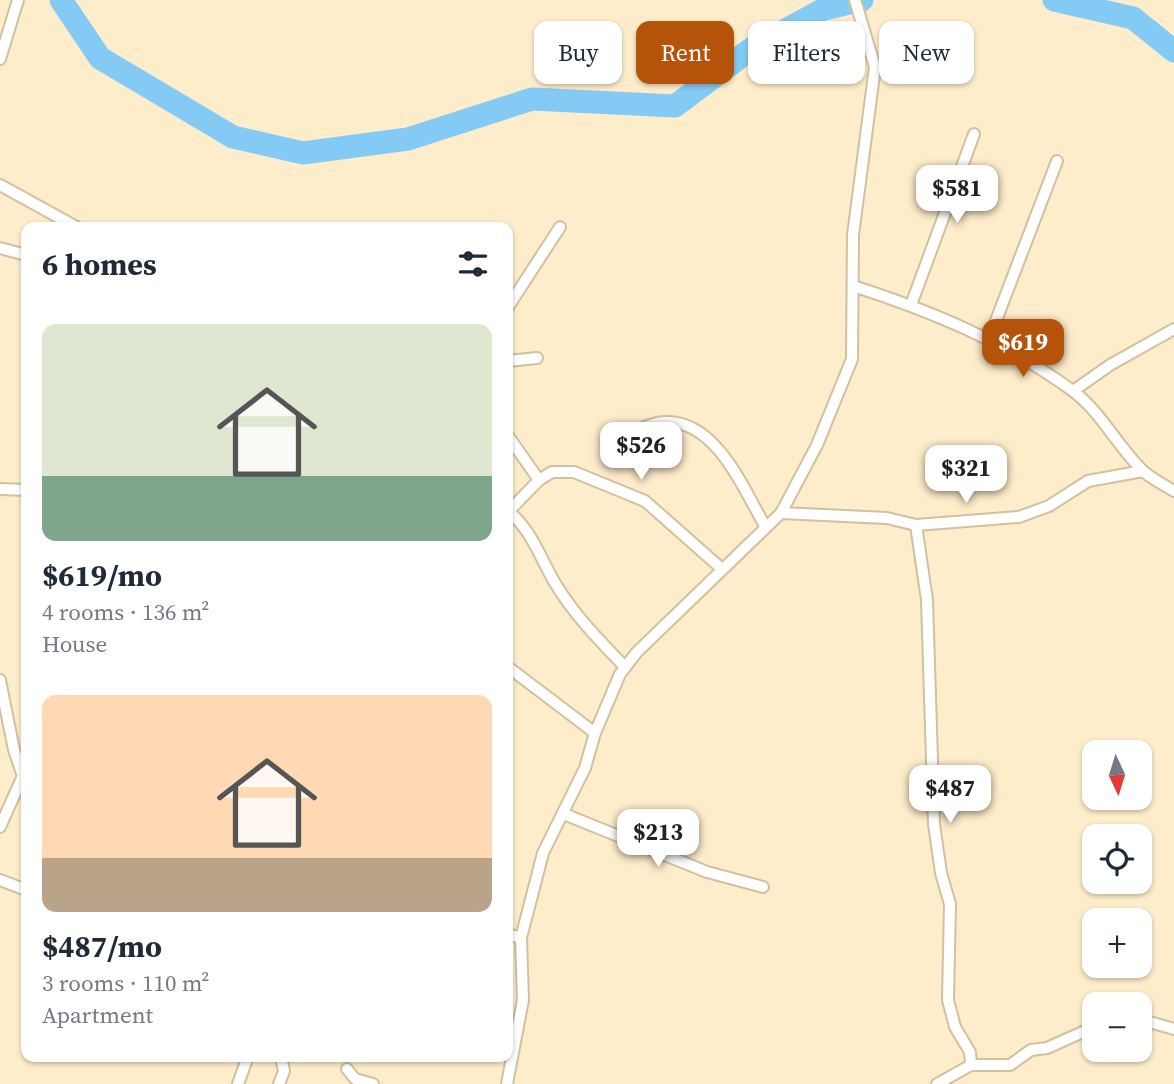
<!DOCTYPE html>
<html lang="en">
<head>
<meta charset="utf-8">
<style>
	:root { --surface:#fff; --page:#f2f2f3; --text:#1f2937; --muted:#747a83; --accent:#b45309 }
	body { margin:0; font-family:"Source Serif 4",serif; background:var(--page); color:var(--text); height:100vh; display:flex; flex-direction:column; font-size:26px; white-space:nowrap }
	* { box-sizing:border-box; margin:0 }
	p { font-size:23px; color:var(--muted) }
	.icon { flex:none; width:38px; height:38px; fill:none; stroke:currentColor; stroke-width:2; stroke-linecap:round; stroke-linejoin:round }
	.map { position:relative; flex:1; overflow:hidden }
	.details { position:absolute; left:21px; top:222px; width:492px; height:840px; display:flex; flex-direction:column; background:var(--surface); border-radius:14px; box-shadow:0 2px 5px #0004 }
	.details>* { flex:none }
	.banner { position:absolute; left:534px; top:21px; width:534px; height:63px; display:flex; gap:14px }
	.needle { width:46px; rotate:176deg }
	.controls { position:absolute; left:1082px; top:740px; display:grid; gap:14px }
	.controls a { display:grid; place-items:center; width:70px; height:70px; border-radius:14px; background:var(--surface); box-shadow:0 2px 5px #0004; font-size:35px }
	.price { position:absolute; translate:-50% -60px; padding:0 16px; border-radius:14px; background:#fff; color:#222; font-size:23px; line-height:46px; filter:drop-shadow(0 2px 4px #0008) }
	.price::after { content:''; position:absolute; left:50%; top:42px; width:21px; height:16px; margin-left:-10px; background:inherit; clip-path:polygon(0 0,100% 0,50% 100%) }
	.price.active { background:var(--accent); color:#fff }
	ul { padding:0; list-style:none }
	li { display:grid; align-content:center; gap:14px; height:371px; padding:0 21px }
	li span { display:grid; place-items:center; height:217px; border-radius:14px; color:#555 }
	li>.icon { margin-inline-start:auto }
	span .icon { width:126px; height:126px; fill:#fffc; stroke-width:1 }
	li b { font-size:30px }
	h2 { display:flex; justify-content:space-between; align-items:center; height:84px; padding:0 21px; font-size:30px }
	.tag { padding:0 24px; border-radius:14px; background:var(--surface); box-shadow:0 2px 5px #0004; font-size:24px; line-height:63px }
	.tag.active { background:var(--accent); color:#fff }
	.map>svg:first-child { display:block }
</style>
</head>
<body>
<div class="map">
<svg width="1174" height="1084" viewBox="0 0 1174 1084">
	<rect width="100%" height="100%" fill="#feedcb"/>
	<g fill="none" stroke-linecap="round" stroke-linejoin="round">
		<g stroke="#83caf4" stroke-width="23">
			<path d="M61,0l39,58 133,79 70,16 105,-14 124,-40 143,7 76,-57 73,-40 38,-9"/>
			<path d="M1054,0l79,18 41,33"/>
		</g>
		<defs>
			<g id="street">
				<path d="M0,59l18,-59"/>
				<path d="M0,185l78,43"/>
				<path d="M0,248l26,7"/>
				<path d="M853,286c78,25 153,56 220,105 29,22 44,55 70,80 9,8 21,14 31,20"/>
				<path d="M911,305l63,-171"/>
				<path d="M508,307l52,-80"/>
				<path d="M989,339l68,-178"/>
				<path d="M508,361l29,-3"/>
				<path d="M1073,391l37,-26 64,-36"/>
				<path d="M508,436l31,44"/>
				<path d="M620,437c14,-5 31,-15 46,-15 51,-1 78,68 99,104"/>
				<path d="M0,489l26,1"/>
				<path d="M508,511c24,19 32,47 47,72 19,32 45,58 70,84"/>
				<path d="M508,512l31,-32 13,-8h22l71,29 77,68"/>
				<path d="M781,513l106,5 29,7 103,-8 30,-11 39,-25 55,-10"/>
				<path d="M916,525l11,75 7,224 7,49 9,31 -2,96 7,27 15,25 1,13 -34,19"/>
				<path d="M508,667l87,66"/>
				<path d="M0,680l14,70 9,26"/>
				<path d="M564,814l143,58 56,15"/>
				<path d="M0,827l26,-58"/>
				<path d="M0,880l26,10"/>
				<path d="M508,934l13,4"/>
				<path d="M1139,1019l35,10"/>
				<path d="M971,1065h39l21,-15 16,-2 47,-21"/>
				<path d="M347,1069l8,10 18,5"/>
				<path d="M238,1084l8,-22"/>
				<path d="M279,1084l5,-13 -3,-14"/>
				<path d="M507,1084l16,-84 -2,-62 22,-85 42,-85 10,-35 25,-59 17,-22 144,-139 36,-68 35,-86 1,-124 22,-168 -20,-67"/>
			</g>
		</defs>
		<use href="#street" stroke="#d0c19f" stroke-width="14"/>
		<use href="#street" stroke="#fff" stroke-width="10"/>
	</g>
</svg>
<div class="controls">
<a><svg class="needle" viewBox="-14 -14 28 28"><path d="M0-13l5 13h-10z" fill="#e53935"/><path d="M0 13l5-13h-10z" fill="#747a83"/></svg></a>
<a><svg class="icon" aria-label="locate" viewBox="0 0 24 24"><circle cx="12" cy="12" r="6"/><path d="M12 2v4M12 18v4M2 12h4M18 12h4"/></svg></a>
<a>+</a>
<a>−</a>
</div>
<b class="price" style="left:957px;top:225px">$581</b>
<b class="price active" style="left:1023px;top:379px">$619</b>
<b class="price" style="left:641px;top:482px">$526</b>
<b class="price" style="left:966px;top:505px">$321</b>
<b class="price" style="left:950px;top:825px">$487</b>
<b class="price" style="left:658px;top:869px">$213</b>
<div class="banner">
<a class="tag">Buy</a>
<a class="tag active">Rent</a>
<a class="tag">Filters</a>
<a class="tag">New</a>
</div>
<section class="details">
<h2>6 homes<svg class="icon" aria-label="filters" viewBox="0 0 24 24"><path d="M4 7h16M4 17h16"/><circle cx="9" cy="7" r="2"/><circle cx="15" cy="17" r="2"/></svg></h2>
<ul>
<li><span style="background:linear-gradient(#dfe7d0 70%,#7fa58c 0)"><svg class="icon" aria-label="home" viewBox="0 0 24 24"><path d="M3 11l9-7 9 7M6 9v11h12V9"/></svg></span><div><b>$619/mo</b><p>4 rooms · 136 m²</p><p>House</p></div></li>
<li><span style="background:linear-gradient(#ffd9b3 75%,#b9a48a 0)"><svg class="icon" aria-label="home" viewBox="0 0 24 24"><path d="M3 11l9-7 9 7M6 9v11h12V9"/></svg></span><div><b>$487/mo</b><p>3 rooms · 110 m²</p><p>Apartment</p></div></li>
</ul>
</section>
</div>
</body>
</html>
